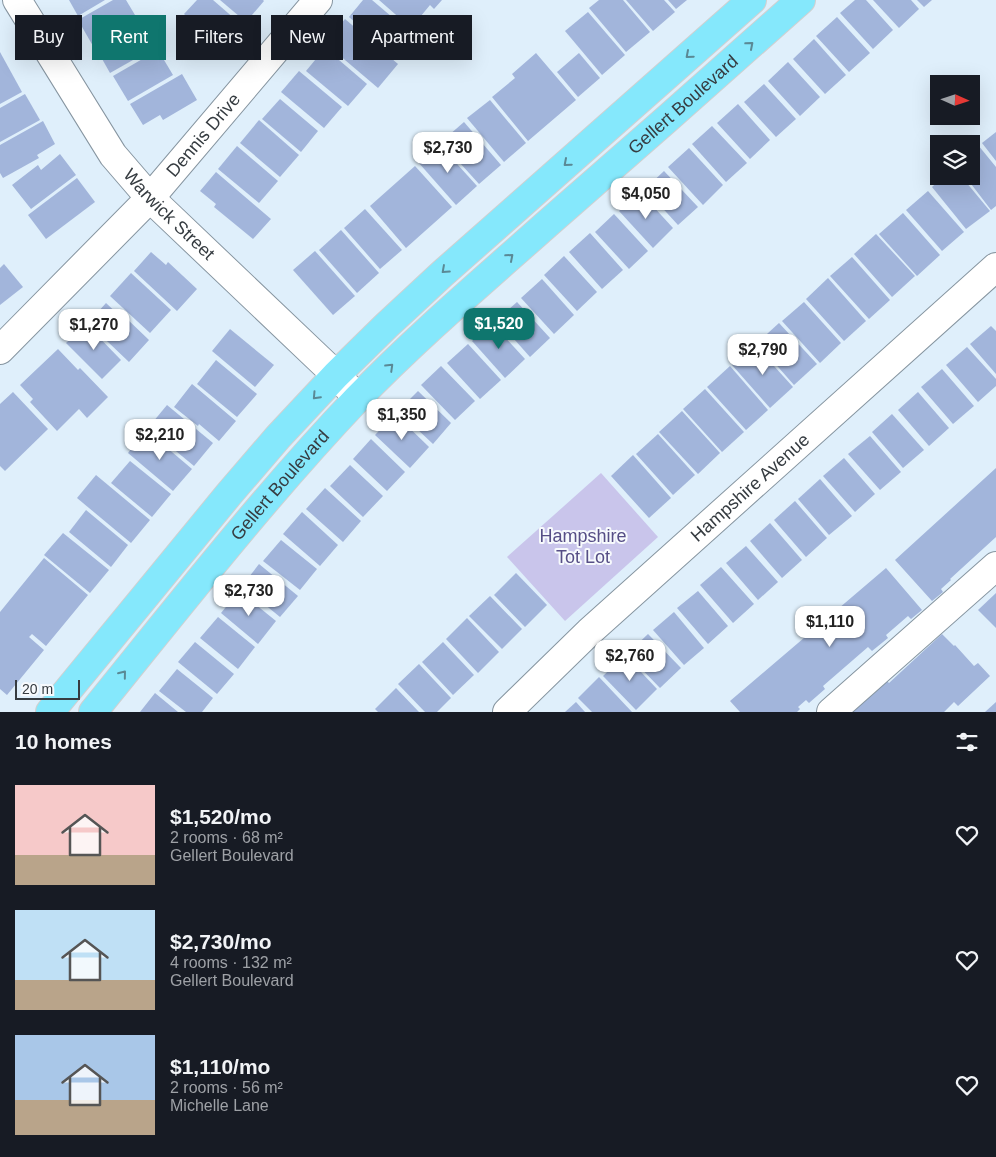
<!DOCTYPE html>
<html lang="en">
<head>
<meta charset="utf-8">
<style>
	:root { --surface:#171b24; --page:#20242c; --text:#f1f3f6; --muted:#9ea1a6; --accent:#0f766e }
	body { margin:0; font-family:Helvetica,sans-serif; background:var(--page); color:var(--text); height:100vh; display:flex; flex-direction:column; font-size:19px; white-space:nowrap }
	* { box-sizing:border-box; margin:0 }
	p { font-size:16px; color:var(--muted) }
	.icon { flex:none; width:28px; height:28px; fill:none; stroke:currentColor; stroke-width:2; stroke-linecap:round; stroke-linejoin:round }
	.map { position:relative; height:712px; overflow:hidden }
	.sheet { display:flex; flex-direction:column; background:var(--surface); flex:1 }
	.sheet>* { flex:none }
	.guide { position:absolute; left:15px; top:15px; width:500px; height:45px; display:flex; gap:10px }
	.needle { width:32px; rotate:93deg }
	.controls { position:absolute; left:930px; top:75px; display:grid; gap:10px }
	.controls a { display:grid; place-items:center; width:50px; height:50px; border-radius:0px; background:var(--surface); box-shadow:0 5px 20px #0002; font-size:25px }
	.scale { position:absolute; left:15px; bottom:12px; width:65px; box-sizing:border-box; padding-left:5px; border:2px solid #363c41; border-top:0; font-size:14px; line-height:18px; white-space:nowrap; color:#363c41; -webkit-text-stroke:4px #f7fafd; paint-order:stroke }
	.price { position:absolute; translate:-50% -42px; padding:0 11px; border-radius:10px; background:#fff; color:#222; font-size:16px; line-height:32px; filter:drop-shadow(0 1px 2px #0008) }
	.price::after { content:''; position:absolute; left:50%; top:30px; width:15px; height:11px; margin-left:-8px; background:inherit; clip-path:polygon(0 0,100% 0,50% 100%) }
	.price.current { background:var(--accent); color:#fff }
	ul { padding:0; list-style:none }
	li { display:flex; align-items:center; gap:15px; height:125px; padding:0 15px }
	li span { display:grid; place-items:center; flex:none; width:140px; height:100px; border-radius:0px; color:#555 }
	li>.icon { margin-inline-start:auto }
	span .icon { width:60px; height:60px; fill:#fffc; stroke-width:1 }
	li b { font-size:21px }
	h2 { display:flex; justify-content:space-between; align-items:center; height:60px; padding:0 15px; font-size:21px }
	.pill { padding:0 18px; border-radius:0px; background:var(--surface); box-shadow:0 5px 20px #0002; font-size:18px; line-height:45px }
	.pill.current { background:var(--accent); color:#fff }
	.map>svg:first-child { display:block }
</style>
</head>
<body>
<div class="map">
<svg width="996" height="712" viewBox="0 0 996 712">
	<rect width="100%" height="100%" fill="#dfeffb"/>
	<path fill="#c9c5eb" d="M601,473l57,64 -93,84 -58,-64z"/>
	<g fill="#a2b5db">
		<path d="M69,0h36l-27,16z"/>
		<path d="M113,0h13l12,20 -45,26 -15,-26z"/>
		<path d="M197,0h16l30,26 -20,23 -39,-35z"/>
		<path d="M220,0h43l1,1 -18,21z"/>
		<path d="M363,0h9l33,28 -19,21 -37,-32z"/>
		<path d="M379,0h63l-8,9 -4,-4 -19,23z"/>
		<path d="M599,0h24l27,32 -24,20 -37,-44z"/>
		<path d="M626,0h38l11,12 -22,19z"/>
		<path d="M668,0h19l-11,9z"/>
		<path d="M855,0h11l27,30 -20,19 -33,-36z"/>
		<path d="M873,0h38l8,9 -20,19z"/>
		<path d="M917,0h15l-8,7z"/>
		<path d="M588,12l37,43 -23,20 -37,-44z"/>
		<path d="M837,17l33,36 -21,19 -33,-36z"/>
		<path d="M345,19l53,45 -20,24 -53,-45z"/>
		<path d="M141,22l15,25 -46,26 -14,-25z"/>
		<path d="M814,39l32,36 -21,19 -32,-35z"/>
		<path d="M325,48l42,36 -19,22 -42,-35z"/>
		<path d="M158,50l15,25 -45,26 -15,-25z"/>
		<path d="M0,52l22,40 -22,12z"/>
		<path d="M536,53l40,47 -48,41 -36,-44 23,-19 -3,-4z"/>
		<path d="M579,53l21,25 -22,19 -21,-25z"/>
		<path d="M788,62l32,35 -20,19 -32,-35z"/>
		<path d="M299,71l43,36 -18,21 -43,-36z"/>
		<path d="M182,74l15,26 -34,20 -3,-5 -17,10 -13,-21z"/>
		<path d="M764,84l32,35 -20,18 -32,-35z"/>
		<path d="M25,94l15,26 -40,22v-34z"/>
		<path d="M280,99l38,32 -17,21 -39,-33z"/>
		<path d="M490,100l36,43 -22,19 -37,-44z"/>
		<path d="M738,104l32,36 -20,19 -33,-36z"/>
		<path d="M259,120l40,35 -19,22 -40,-34z"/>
		<path d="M43,121l12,23 -18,11 2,3 -36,20 -3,-5v-28z"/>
		<path d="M464,122l37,43 -22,19 -38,-42z"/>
		<path d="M712,126l35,37 -21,19 -34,-38z"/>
		<path d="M996,132v29l-14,-18z"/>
		<path d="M439,144l38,42 -21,19 -38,-43z"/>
		<path d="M978,145l18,22v39l-5,4 -26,-34h6v-26z"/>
		<path d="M237,146l41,35 -19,22 -41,-34z"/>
		<path d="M689,148l34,37 -20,20 -35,-38z"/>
		<path d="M60,154l16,21 -45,34 -19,-24 26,-20 3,5z"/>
		<path d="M415,166l37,41 -46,41 -36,-42z"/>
		<path d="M664,171l34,36 -20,18 -33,-36z"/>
		<path d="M216,172l55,47 -18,20 -39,-32 2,-3 -16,-13z"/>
		<path d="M944,176h17l29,35 -24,18 -34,-42z"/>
		<path d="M77,178l18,24 -49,37 -18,-24z"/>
		<path d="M928,191l36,41 -22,19 -36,-41z"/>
		<path d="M640,192l33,36 -20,20 -34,-37z"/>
		<path d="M365,209l37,41 -22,19 -36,-41z"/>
		<path d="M903,213l37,42 -23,21 -38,-42z"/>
		<path d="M614,214l34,37 -19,18 -34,-37z"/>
		<path d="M341,230l38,43 -22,20 -38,-43z"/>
		<path d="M590,233l33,37 -21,19 -33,-37z"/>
		<path d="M876,234l39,42 -23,21 -38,-43z"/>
		<path d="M315,251l40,45 -22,19 -40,-45z"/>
		<path d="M151,252l15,13 2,-3 29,27 -20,22 -43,-40z"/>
		<path d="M564,256l33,36 -20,19 -33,-36z"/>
		<path d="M852,257l38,43 -21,19 -39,-43z"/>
		<path d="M4,264l19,23 -23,18v-37z"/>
		<path d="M131,273l40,37 -21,23 -40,-37z"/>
		<path d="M828,278l38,43 -22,20 -38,-42z"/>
		<path d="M542,279l32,36 -20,19 -33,-36z"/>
		<path d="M517,302l33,36 -20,19 -33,-37z"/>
		<path d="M804,302l37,41 -21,20 -38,-42z"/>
		<path d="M106,303l17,16 2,-2 24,23 -20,22 -41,-39z"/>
		<path d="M492,323l33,36 -20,19 -33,-37z"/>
		<path d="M779,323l38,41 -23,21 -37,-42z"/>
		<path d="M86,324l35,36 -19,19 -36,-36z"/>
		<path d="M991,326l5,5v43l-26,-30z"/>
		<path d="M230,329l44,36 -19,22 -43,-36z"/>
		<path d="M468,344l33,36 -21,19 -33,-36z"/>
		<path d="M755,345l38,42 -23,21 -38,-43z"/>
		<path d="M967,347l29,32v7l-18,16 -32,-37z"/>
		<path d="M58,349l20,21 2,-2 28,29 -21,21 -8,-9 -22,22 -27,-29 3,-3 -13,-14z"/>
		<path d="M216,360l41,34 -20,23 -40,-33z"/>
		<path d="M441,366l34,35 -20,19 -34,-35z"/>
		<path d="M730,366l38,44 -22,20 -39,-43z"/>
		<path d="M942,369l32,37 -21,18 -32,-37z"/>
		<path d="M192,384l44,37 -17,20 -20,-17 -1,2 -24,-19z"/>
		<path d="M705,389l39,43 -22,20 -39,-43z"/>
		<path d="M418,391l33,32 -18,21 -35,-33z"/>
		<path d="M13,392l35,37 -43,42 -5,-5v-62z"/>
		<path d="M918,392l31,36 -20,18 -31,-36z"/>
		<path d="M167,405l46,38 -19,23 -46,-38z"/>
		<path d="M682,411l38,42 -22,21 -39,-42z"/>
		<path d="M395,414l34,33 -19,21 -35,-33z"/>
		<path d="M892,414l32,36 -21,18 -31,-36z"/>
		<path d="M146,430l46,39 -19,22 -45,-38z"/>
		<path d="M658,434l37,41 -22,20 -37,-41z"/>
		<path d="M870,436l31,36 -21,18 -32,-36z"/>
		<path d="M371,439l34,33 -18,19 -34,-32z"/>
		<path d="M633,455l38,43 -22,20 -38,-42z"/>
		<path d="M844,458l31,36 -20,18 -32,-36z"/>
		<path d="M130,461l41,33 -19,23 -41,-34z"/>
		<path d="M350,465l33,31 -20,21 -33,-31z"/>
		<path d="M996,468v69l-46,42 1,1 -10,9 2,3 -11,9 -37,-41z"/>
		<path d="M96,475l54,45 -19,23 -54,-45z"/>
		<path d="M820,479l32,37 -23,19 -31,-36z"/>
		<path d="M325,488l36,33 -18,21 -37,-33z"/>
		<path d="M795,501l32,37 -21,19 -32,-37z"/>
		<path d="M86,510l42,35 -17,22 -42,-35z"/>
		<path d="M302,512l36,33 -18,21 -37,-32z"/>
		<path d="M770,523l32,37 -20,18 -32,-37z"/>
		<path d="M63,533l46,37 -19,23 -46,-38z"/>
		<path d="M281,540l36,29 -17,21 -37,-29z"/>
		<path d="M746,546l32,36 -20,18 -32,-37z"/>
		<path d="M44,558l44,37 -42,51 -14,-12 -3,3 15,13 -37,45 -7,-6v-77z"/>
		<path d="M259,564l39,32 -18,21 -38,-31z"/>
		<path d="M721,567l33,37 -21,19 -33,-38z"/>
		<path d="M886,568l36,42 -11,9 -3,-3 -22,19 2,3 -16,13 -4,-4 -45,39 2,3 -16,14 -3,-3 -8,7 2,2 -3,3h-57l-10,-11z"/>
		<path d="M516,573l31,32 -22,22 -31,-32z"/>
		<path d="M239,591l37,30 -18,23 -37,-31z"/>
		<path d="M698,591l30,35 -20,18 -31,-36z"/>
		<path d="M996,593v35l-18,-18z"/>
		<path d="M490,596l32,33 -20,20 -33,-33z"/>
		<path d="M674,612l30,36 -20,17 -31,-35z"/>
		<path d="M218,617l37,30 -17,22 -38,-31z"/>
		<path d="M467,618l32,34 -21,21 -32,-34z"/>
		<path d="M648,634l33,34 -21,20 -33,-34z"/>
		<path d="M942,634l12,12 1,-1 19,21 4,-3 12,13 -32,30 -4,-4 -10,10h-93l34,-33 4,4z"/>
		<path d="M195,642l39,32 -17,20 -39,-32z"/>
		<path d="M443,642l31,33 -21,20 -31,-33z"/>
		<path d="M625,655l32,34 -21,21 -33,-34z"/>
		<path d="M419,664l32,34 -14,14h-12l-27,-28z"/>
		<path d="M177,669l36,29 -11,14h-16l-27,-21z"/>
		<path d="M599,677l33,35h-40l-14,-14z"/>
		<path d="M396,688l23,24h-41l-3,-3z"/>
		<path d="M155,693l23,19h-38z"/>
		<path d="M576,702l9,10h-20z"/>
		<path d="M996,702v10h-11z"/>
	</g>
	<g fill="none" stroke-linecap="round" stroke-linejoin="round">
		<defs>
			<g id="minor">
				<path id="s1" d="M17,0l96,155 37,43 186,177 22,23"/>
				<path id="s2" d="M0,350l150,-152 168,-198"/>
				<path id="s3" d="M507,712l82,-80 407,-365"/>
				<path d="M831,712l165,-146"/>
			</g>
			<g id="major">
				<path d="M50,712l179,-218 49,-57 58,-62 50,-49 56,-52 310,-274"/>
				<path id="s4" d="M93,712c86,-106 170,-214 264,-313 60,-62 126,-118 190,-175 85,-74 170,-149 254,-224"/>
			</g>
		</defs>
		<use href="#minor" stroke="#8695a0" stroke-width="30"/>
		<use href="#major" stroke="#cfd0d1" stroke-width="30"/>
		<use href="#minor" stroke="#fff" stroke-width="28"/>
		<use href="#major" stroke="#85e8fc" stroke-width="28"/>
	</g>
	<defs><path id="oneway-chevron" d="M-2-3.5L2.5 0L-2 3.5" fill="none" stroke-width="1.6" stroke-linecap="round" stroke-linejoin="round" transform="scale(1.25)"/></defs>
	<g stroke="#5a8995">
		<use href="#oneway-chevron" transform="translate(750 45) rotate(-41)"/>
		<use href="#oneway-chevron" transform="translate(689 55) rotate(139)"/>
		<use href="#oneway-chevron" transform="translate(567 163) rotate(139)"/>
		<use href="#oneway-chevron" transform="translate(510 257) rotate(-41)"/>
		<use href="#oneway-chevron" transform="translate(445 270) rotate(138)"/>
		<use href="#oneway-chevron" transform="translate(390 367) rotate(-44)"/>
		<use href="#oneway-chevron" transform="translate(316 396) rotate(133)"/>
		<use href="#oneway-chevron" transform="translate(123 674) rotate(-51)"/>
	</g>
	<g text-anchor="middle" stroke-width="4" stroke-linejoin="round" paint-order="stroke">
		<g font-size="18" fill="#363c41" stroke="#f7fafd">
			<text dy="6" stroke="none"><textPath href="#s4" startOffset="849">Gellert Boulevard</textPath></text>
			<text dy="6" stroke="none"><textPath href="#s2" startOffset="296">Dennis Drive</textPath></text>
			<text dy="6" stroke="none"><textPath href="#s1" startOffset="264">Warwick Street</textPath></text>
			<text dy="6" stroke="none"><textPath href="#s4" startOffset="294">Gellert Boulevard</textPath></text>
			<text dy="6" stroke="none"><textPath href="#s3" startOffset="331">Hampshire Avenue</textPath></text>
		</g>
		<g font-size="18" fill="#564e86" stroke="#f7fafd">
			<text x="583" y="542">Hampshire<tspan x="583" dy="21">Tot Lot</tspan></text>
		</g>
	</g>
</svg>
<div class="controls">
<a><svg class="needle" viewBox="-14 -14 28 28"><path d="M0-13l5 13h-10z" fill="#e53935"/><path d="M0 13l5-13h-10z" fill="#9ea1a6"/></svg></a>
<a><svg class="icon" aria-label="layers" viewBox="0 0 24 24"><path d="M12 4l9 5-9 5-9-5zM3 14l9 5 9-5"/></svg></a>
</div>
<div class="scale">20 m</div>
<b class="price" style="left:448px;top:174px">$2,730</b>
<b class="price" style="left:646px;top:220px">$4,050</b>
<b class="price current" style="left:499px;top:350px">$1,520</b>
<b class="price" style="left:94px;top:351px">$1,270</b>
<b class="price" style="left:763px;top:376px">$2,790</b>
<b class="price" style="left:402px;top:441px">$1,350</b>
<b class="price" style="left:160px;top:461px">$2,210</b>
<b class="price" style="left:249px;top:617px">$2,730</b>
<b class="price" style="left:830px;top:648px">$1,110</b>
<b class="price" style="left:630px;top:682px">$2,760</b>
<div class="guide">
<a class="pill">Buy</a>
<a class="pill current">Rent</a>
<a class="pill">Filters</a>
<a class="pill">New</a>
<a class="pill">Apartment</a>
</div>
</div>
<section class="sheet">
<h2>10 homes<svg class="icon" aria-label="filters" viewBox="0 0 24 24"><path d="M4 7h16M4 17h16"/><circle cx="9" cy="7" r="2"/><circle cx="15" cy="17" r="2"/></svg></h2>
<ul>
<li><span style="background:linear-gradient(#f6c9c9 70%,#b9a48a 0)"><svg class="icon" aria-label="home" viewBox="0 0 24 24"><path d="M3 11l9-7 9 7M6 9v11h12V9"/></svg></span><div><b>$1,520/mo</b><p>2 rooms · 68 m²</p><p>Gellert Boulevard</p></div><svg class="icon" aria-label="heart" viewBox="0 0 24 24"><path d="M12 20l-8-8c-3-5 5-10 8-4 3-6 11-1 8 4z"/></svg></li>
<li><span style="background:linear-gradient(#bfe0f5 70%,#b9a48a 0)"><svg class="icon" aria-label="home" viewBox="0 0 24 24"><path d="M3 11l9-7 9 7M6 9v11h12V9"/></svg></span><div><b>$2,730/mo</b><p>4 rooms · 132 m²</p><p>Gellert Boulevard</p></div><svg class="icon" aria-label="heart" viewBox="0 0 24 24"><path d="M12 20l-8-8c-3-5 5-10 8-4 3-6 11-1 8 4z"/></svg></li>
<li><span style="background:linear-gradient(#a9c7e8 65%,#b9a48a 0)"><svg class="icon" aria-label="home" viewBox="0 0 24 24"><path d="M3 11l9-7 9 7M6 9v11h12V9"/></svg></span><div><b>$1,110/mo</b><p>2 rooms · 56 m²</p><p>Michelle Lane</p></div><svg class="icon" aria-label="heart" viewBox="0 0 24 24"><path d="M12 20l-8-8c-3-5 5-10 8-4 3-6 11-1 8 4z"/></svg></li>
</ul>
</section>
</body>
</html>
